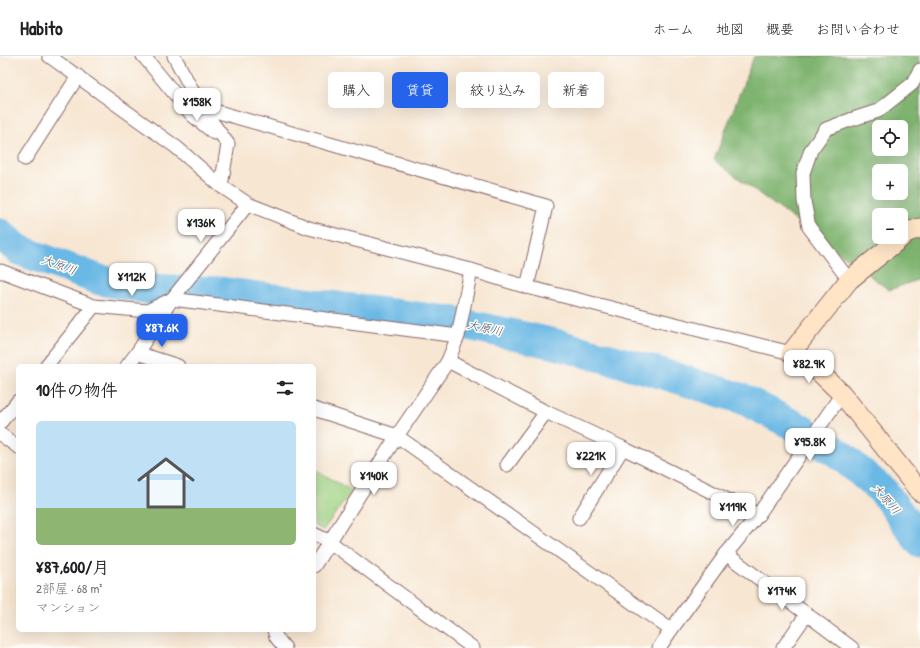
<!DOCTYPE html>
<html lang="ja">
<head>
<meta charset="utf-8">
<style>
	:root { --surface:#fff; --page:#f2f2f2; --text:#202124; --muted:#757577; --line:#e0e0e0; --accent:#2563eb }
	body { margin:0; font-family:"Patrick Hand","Klee One",sans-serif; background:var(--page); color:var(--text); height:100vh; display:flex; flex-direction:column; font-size:15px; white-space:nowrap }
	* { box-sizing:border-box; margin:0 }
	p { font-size:13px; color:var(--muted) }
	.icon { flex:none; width:22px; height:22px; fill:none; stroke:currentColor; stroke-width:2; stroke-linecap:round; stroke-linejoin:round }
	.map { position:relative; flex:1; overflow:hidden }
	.panel { position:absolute; left:16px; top:308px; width:300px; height:268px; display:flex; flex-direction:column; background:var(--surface); border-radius:6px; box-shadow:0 4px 16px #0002 }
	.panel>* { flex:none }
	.banner { position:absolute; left:328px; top:16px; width:380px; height:36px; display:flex; gap:8px }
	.buttons { position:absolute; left:872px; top:64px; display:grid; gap:8px }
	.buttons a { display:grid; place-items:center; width:36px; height:36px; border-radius:6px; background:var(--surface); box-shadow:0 4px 16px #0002; font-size:20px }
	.price { position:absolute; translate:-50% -34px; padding:0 9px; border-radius:8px; background:#fff; color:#222; font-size:13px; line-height:26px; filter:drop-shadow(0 1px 2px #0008) }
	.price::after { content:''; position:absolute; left:50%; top:24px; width:12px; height:9px; margin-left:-6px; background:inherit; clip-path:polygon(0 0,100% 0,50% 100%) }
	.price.on { background:var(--accent); color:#fff }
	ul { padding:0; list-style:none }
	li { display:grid; align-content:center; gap:8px; height:212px; padding:0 20px }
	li+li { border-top:1px solid var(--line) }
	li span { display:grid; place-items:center; height:124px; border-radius:6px; color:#555 }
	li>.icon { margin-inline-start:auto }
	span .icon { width:72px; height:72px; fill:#fffc; stroke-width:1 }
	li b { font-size:17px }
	h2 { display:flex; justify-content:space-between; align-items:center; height:48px; padding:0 20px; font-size:17px }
	.chip { padding:0 14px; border-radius:6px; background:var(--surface); box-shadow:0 4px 16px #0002; font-size:14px; line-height:36px }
	.chip.on { background:var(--accent); color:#fff }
	header { display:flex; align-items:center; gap:24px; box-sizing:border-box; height:56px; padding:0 20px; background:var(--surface); border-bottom:1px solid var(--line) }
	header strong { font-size:19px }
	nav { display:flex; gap:22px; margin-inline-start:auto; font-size:14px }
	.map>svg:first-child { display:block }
</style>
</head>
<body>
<header>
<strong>Habito</strong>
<nav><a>ホーム</a><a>地図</a><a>概要</a><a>お問い合わせ</a></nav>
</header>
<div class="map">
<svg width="920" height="592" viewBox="0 0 920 592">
	<rect width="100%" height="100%" fill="#fdfcf7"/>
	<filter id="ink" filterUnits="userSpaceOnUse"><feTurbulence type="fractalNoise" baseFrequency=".025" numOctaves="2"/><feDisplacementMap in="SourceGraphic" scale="8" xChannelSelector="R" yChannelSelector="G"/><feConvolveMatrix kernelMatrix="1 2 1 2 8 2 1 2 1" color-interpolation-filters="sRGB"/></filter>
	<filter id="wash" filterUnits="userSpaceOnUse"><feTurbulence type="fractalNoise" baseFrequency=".012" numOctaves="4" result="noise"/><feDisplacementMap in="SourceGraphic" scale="16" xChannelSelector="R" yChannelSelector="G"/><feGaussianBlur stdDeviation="0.9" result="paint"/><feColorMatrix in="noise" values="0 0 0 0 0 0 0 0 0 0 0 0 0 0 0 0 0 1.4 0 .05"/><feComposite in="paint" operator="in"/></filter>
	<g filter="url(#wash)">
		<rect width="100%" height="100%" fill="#f7e6d2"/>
		<path fill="#9fd282" stroke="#747856" d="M314,413l38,22 -29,39 -9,-5z"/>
		<path fill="#7fb470" stroke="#646a4e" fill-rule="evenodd" d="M754,0h166v223l-31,11 -175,-130zM879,71h22v22h-22zM879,115h22v22h-22zM879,159h22v22h-22z"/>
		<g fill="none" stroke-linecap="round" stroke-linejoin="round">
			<path stroke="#6bb8e5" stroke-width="31" d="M0,178l19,16 81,30 50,9 68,3 237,30 100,22 102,28 86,27 56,29 39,25 46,39 36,50"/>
		</g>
	</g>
	<g filter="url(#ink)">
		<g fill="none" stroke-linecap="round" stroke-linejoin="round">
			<defs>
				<g id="street">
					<path d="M49,0l127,91 45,39 27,18 61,24 162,42 56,17 264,66"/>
					<path d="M143,0l3,3 46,56 22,18"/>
					<path d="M174,0l27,51 27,37 -7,42"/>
					<path d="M201,51l345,99 -19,81"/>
					<path d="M25,103l53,-83"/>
					<path d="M0,216l1,-1 93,35 53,5 25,-12 286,37"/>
					<path d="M849,224l-40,-53 -5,-26 -1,-28 8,-23 15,-21 24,-9 28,-9 34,-27 8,-14"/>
					<path d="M137,297l41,13"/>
					<path d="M448,305l98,51 77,36 135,67"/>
					<path d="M46,310l48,-60"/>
					<path d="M127,310l10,-13 35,-54 76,-95"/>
					<path d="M314,353l83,27 274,194"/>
					<path d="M0,367l18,-22"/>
					<path d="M0,378l18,13"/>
					<path d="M507,409l39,-53"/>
					<path d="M579,462l44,-70"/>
					<path d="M314,478l16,8 143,106"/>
					<path d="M726,498l126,94"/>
					<path d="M314,510l83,-130 51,-75 10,-25 13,-66"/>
					<path d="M274,574l2,7 9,11"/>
					<path d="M659,592l12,-18 55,-76 32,-39 84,-121"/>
					<path d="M783,592l24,-34"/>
				</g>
				<path id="secondary" d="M920,172l-12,4 -59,48 -58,73 23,14 28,27 78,98"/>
			</defs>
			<use href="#street" stroke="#876565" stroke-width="15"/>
			<use href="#secondary" stroke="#876565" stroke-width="21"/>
			<use href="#street" stroke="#fff" stroke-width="13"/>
			<use href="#secondary" stroke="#ffe4c6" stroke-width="19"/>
		</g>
	</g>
	<g text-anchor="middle" stroke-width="3" stroke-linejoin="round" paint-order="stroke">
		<g font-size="12" font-style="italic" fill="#56556c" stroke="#fdfcf7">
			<text transform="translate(59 209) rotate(20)" y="4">大原川</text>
			<text transform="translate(485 272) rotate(12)" y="4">大原川</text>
			<text transform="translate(886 443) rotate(49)" y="4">大原川</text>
		</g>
	</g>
</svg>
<div class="buttons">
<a><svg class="icon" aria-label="locate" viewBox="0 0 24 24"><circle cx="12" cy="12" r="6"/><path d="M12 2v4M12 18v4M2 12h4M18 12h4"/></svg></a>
<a>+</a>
<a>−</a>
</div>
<b class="price" style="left:197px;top:66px">¥158K</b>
<b class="price" style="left:201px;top:187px">¥136K</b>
<b class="price" style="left:132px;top:241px">¥112K</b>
<b class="price on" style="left:162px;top:292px">¥87.6K</b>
<b class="price" style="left:809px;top:328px">¥82.9K</b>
<b class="price" style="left:810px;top:406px">¥95.8K</b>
<b class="price" style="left:591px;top:420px">¥221K</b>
<b class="price" style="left:374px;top:440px">¥140K</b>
<b class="price" style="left:733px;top:471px">¥119K</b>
<b class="price" style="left:782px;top:555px">¥174K</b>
<div class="banner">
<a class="chip">購入</a>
<a class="chip on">賃貸</a>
<a class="chip">絞り込み</a>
<a class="chip">新着</a>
</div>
<section class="panel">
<h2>10件の物件<svg class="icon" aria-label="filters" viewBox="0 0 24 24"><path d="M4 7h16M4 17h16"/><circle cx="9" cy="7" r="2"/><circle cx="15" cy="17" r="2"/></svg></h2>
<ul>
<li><span style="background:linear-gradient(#bfe0f5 70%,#8fb573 0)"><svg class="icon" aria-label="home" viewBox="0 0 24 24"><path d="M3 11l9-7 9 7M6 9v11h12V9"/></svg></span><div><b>¥87,600/月</b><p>2部屋 · 68 m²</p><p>マンション</p></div></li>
</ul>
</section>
</div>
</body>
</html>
